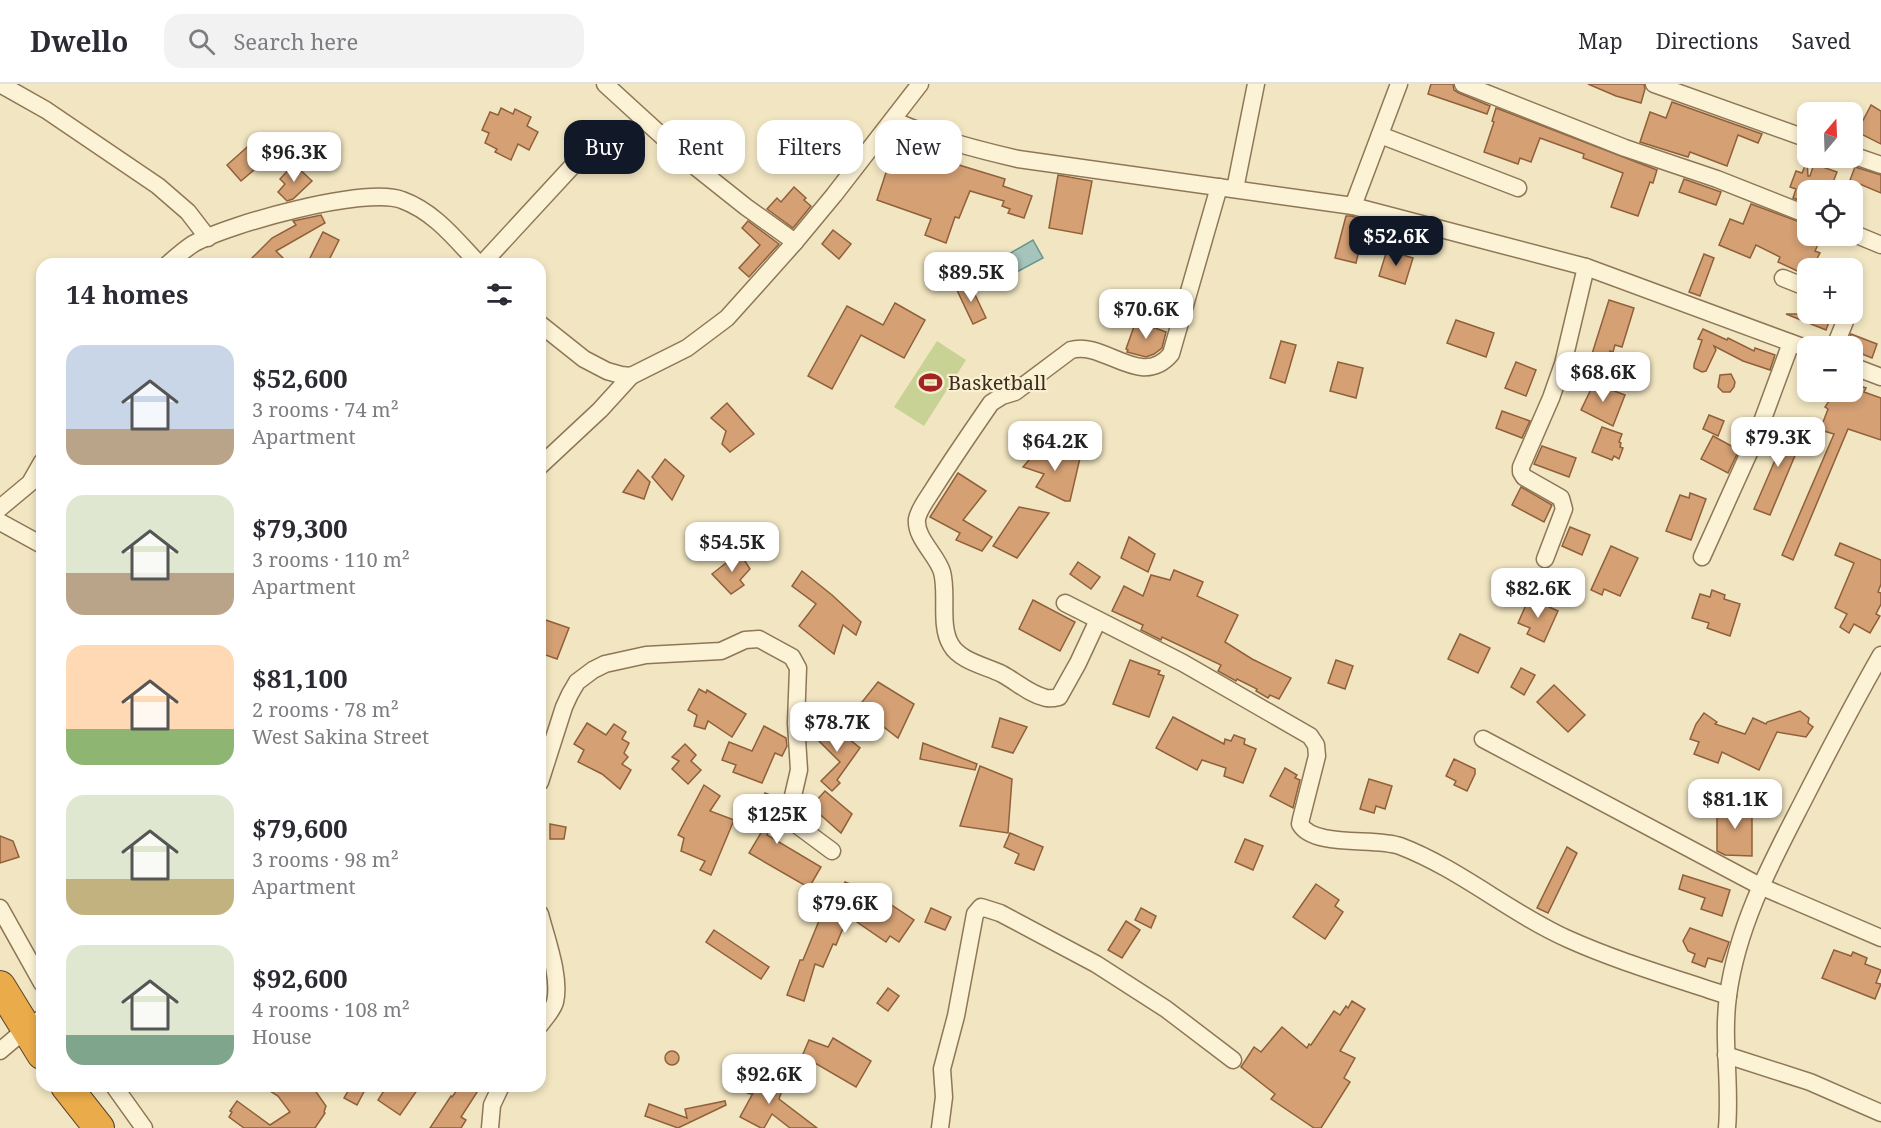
<!DOCTYPE html>
<html lang="en">
<head>
<meta charset="utf-8">
<style>
	:root { --surface:#fff; --page:#f2f2f3; --text:#2b2b33; --muted:#7c7c81; --line:#e1e1e2; --accent:#111827 }
	body { margin:0; font-family:"Noto Serif",serif; background:var(--page); color:var(--text); height:100vh; display:flex; flex-direction:column; font-size:22px; white-space:nowrap }
	* { box-sizing:border-box; margin:0 }
	p { font-size:20px; color:var(--muted) }
	.icon { flex:none; width:33px; height:33px; fill:none; stroke:currentColor; stroke-width:2; stroke-linecap:round; stroke-linejoin:round }
	.map { position:relative; flex:1; overflow:hidden }
	.details { position:absolute; left:36px; top:174px; width:510px; height:834px; display:flex; flex-direction:column; background:var(--surface); border-radius:18px; box-shadow:0 3px 9px #0003 }
	.details>* { flex:none }
	.banner { position:absolute; left:564px; top:36px; width:570px; height:54px; display:flex; gap:12px }
	.needle { width:39px; rotate:19deg }
	.fabs { position:absolute; left:1797px; top:18px; display:grid; gap:12px }
	.fabs a { display:grid; place-items:center; width:66px; height:66px; border-radius:12px; background:var(--surface); box-shadow:0 3px 9px #0003; font-size:30px }
	.price { position:absolute; translate:-50% -51px; padding:0 14px; border-radius:12px; background:#fff; color:#222; font-size:20px; line-height:39px; filter:drop-shadow(0 2px 3px #0008) }
	.price::after { content:''; position:absolute; left:50%; top:36px; width:18px; height:14px; margin-left:-9px; background:inherit; clip-path:polygon(0 0,100% 0,50% 100%) }
	.price.current { background:var(--accent); color:#fff }
	ul { padding:0; list-style:none }
	li { display:flex; align-items:center; gap:18px; height:150px; padding:0 30px }
	li span { display:grid; place-items:center; flex:none; width:168px; height:120px; border-radius:18px; color:#555 }
	li>.icon { margin-inline-start:auto }
	span .icon { width:72px; height:72px; fill:#fffc; stroke-width:1 }
	li b { font-size:26px }
	h2 { display:flex; justify-content:space-between; align-items:center; height:72px; padding:0 30px; font-size:26px }
	.tag { padding:0 21px; border-radius:18px; background:var(--surface); box-shadow:0 3px 9px #0003; font-size:21px; line-height:54px }
	.tag.current { background:var(--accent); color:#fff }
	header { display:flex; align-items:center; gap:36px; box-sizing:border-box; height:84px; padding:0 30px; background:var(--surface); border-bottom:2px solid var(--line) }
	header strong { font-size:28px }
	nav { display:flex; gap:33px; margin-inline-start:auto; font-size:21px }
	.search { width:420px; height:54px; background:var(--page); display:flex; align-items:center; gap:15px; box-sizing:border-box; padding:0 21px; border-radius:18px; color:var(--muted); font-size:22px }
	.map>svg:first-child { display:block }
</style>
</head>
<body>
<header>
<strong>Dwello</strong>
<div class="search"><svg class="icon" aria-label="search" viewBox="0 0 24 24"><circle cx="10" cy="10" r="6"/><path d="M15 15l6 6"/></svg>Search here</div>
<nav><a>Map</a><a>Directions</a><a>Saved</a></nav>
</header>
<div class="map">
<svg width="1881" height="1044" viewBox="0 0 1881 1044">
	<rect width="100%" height="100%" fill="#f2e6c2"/>
	<path fill="#c8d294" d="M937,257l29,19 -42,66 -30,-19z"/>
	<path fill="#a5c4bc" stroke="#6a948b" stroke-width="1.5" d="M1033,156l10,18 -32,17 -9,-17z"/>
	<g fill="#d4a074" stroke="#90603a" stroke-width="1.5">
		<path d="M1431,0h22l1,6 5,3 31,13 -3,8 -59,-20z"/>
		<path d="M1588,0h56l1,5 -4,14 -25,-7z"/>
		<path d="M1672,18l90,32 -4,9 -20,-8 -11,31 -37,-14 -2,5 -48,-15 10,-30 16,6z"/>
		<path d="M1871,21l10,6v33l-24,-12z"/>
		<path d="M501,24l12,6 2,-5 16,8 -4,9 11,6 -9,18 -11,-6 -7,16 -16,-8 2,-3 -12,-6 4,-10 -7,-3 8,-18 8,3z"/>
		<path d="M1496,24l161,62 -4,13 -3,-1 -12,34 -27,-9 12,-34 -40,-15 1,-4 -44,-16 -9,24 -11,-4 -2,6 -34,-12 10,-30 -2,-1z"/>
		<path d="M898,52l51,18 -3,7 59,18 -2,7 29,10 -8,22 -16,-5 2,-4 -8,-3 2,-5 -34,-10 -11,27 -4,-1 -9,26 -21,-8 6,-16 -54,-19z"/>
		<path d="M254,57l14,17 -27,23 -14,-16z"/>
		<path d="M1807,77l1,15h2l4,-12 23,8 -7,18h-22v14l-15,-6 3,-9 -6,-2 6,-16 6,2z"/>
		<path d="M294,80l18,17 -19,18 -6,2 -9,-9 7,-8 -5,-5z"/>
		<path d="M1855,83l26,8v18l-31,-13z"/>
		<path d="M1058,91l34,6 -10,53 -33,-6z"/>
		<path d="M1684,95l37,13 -5,13 -37,-13z"/>
		<path d="M794,103l12,11 -2,2 7,6 -18,22 -26,-19 10,-11 4,4z"/>
		<path d="M1751,120l57,21v11h14l-7,15 5,2 -8,15h-4v8l-30,-14 2,-5 -24,-12 -6,13 -31,-13 11,-26 13,5z"/>
		<path d="M321,131l4,8 -49,28 13,13h-43l26,-26 24,-13 -3,-4z"/>
		<path d="M1346,132h5l48,13 -3,9 -31,-11 -9,36 -21,-5z"/>
		<path d="M748,137l31,23 -30,33 -10,-9 21,-23 -18,-17z"/>
		<path d="M833,146l18,14 -12,15 -17,-15z"/>
		<path d="M323,148l16,8 -12,24h-20z"/>
		<path d="M1387,166l26,8 -8,26 -26,-8z"/>
		<path d="M1704,170l10,4 -14,38 -11,-4z"/>
		<path d="M969,198l17,36 -13,6 -17,-36z"/>
		<path d="M1609,216l25,8 -12,39 -7,-2 -2,7 -3,-1 -4,11 -15,-5z"/>
		<path d="M895,219l30,17 -21,38 -43,-23 -29,54 -24,-13 39,-70 36,19z"/>
		<path d="M1786,230h46l-6,16z"/>
		<path d="M1456,236l38,13 -8,24 -39,-14z"/>
		<path d="M1136,237l30,11 -4,16 -8,6 -8,3 -19,-5 1,-2 -2,-1z"/>
		<path d="M1703,245l24,11 1,-2 26,13 1,-3 20,7 -5,15 -27,-9 -29,-15 2,4 -10,21 -4,1 -8,-4v-4l8,-24 -4,-1z"/>
		<path d="M1851,250l26,10 -5,14 -20,-8v-4h-6z"/>
		<path d="M1281,257l15,4 -11,38 -15,-5z"/>
		<path d="M1338,278l25,6 -7,30 -26,-7z"/>
		<path d="M1516,278l20,8 -10,26 -21,-8z"/>
		<path d="M1731,290l4,8 -1,5 -4,5h-7l-5,-5 2,-12z"/>
		<path d="M1596,295l14,7 -1,3 16,6 -12,31 -32,-16z"/>
		<path d="M1852,299l14,5 -2,4 17,6v42l-33,-11 -55,131 -11,-5 52,-121 -14,-4 8,-21 -3,-2 10,-15h17z"/>
		<path d="M727,319l27,31 -24,18 -8,-8 4,-13 -15,-13z"/>
		<path d="M1502,327l28,10 -8,17 -26,-10z"/>
		<path d="M1709,331l15,6 -6,15 -15,-7z"/>
		<path d="M1602,343l20,7 -3,8 2,1 -1,4 3,1 -4,11 -5,-3 -2,4 -20,-8z"/>
		<path d="M1775,343l27,12 -32,76 -16,-6 25,-58 -12,-5z"/>
		<path d="M1713,352l26,14 -11,23 -27,-14z"/>
		<path d="M1042,361l8,4 30,9 -10,43h-5l-29,-14 8,-13 -21,-7z"/>
		<path d="M1542,362l34,12 -7,19 -35,-13z"/>
		<path d="M665,375l19,17 -12,24 -20,-23z"/>
		<path d="M638,386l12,12 -6,17 -21,-7z"/>
		<path d="M958,389l28,18 -23,29 29,17 -10,14 -26,-11 4,-7 -30,-16z"/>
		<path d="M1521,403l31,18 -8,17 -32,-17z"/>
		<path d="M1690,409l16,6 -15,41 -25,-9 14,-36 9,3z"/>
		<path d="M1019,423l30,6 -32,45 -24,-12z"/>
		<path d="M1570,443l20,8 -8,20 -20,-9z"/>
		<path d="M1129,453l26,17 -7,18 -27,-14z"/>
		<path d="M1840,459l41,17v24l-3,8 3,1v11l-5,10 4,2 -10,17 -16,-9 -5,9 -9,-6 7,-13 -12,-6 19,-45 -19,-8z"/>
		<path d="M1611,462l27,12 -18,38 -16,-7 -2,6 -11,-5z"/>
		<path d="M738,466l12,19 -10,11 4,5 -13,9 -19,-20 14,-11z"/>
		<path d="M1078,478l22,15 -9,12 -21,-15z"/>
		<path d="M1174,486l29,12 -6,14 41,19 -13,27 27,17 39,19 -12,21 -9,-4 -2,3 -12,-7 1,-2 -20,-10 -1,2 -18,-10 3,-6 -59,-28 -1,3 -20,-10 2,-5 -31,-14 12,-25 19,10 8,-21 19,5z"/>
		<path d="M802,487l30,24 29,27 -5,13 -13,-10 -9,29 -35,-28 17,-22 -24,-18z"/>
		<path d="M1712,506l13,5 -1,4 16,5 -10,32 -23,-8 2,-5 -17,-5 8,-24 10,3z"/>
		<path d="M1529,514l29,13 -14,31 -17,-8 3,-6 -12,-5z"/>
		<path d="M1033,516l42,22 -15,29 -41,-22z"/>
		<path d="M540,534l29,10 -12,31 -17,-6z"/>
		<path d="M1460,550l30,14 -12,25 -30,-14z"/>
		<path d="M1130,576l30,11 -2,3 6,2 -15,41 -36,-13z"/>
		<path d="M1336,576l17,6 -8,23 -17,-6z"/>
		<path d="M1521,584l14,7 -11,20 -13,-8z"/>
		<path d="M878,598l36,22 -16,34 -40,-31z"/>
		<path d="M1554,601l31,30 -17,17 -31,-30z"/>
		<path d="M699,605l7,4 1,-3 39,24 -14,23 -24,-16 -3,8 -11,-3 3,-11 -9,-5z"/>
		<path d="M1800,627l9,7 -1,5 5,4 -7,10 -29,-5 -18,38 -37,-18 -4,11 -24,-9 5,-12 -9,-3 6,-15 8,-11 13,9 -2,2 30,10 8,-16 13,6 1,-2z"/>
		<path d="M1173,633l51,27 1,-5 6,2 3,-6 11,4 -1,5 12,5 -13,34 -19,-7 2,-8 -24,-8 -5,10 -41,-22z"/>
		<path d="M1000,634l27,9 -14,26 -21,-6z"/>
		<path d="M828,638l32,26 -23,32 3,3 -8,8 -11,-10 19,-19 -22,-22z"/>
		<path d="M587,639l19,12 8,-11 12,8 -4,7 7,4 -5,10 4,4 -6,7 9,6 -11,19 -18,-15 -24,-12 6,-12 -10,-6z"/>
		<path d="M764,642l22,12 1,8 -5,10 -7,-3 -13,30 -29,-11 3,-7 -14,-5 7,-18 23,9z"/>
		<path d="M923,659l54,21 -2,6 -55,-11z"/>
		<path d="M685,660l11,11 -5,6 10,9 -13,14 -16,-15 7,-8 -7,-4z"/>
		<path d="M1454,675l21,10v5l-8,17 -13,-6 2,-4 -10,-5z"/>
		<path d="M980,682l32,13 -4,54 -48,-7z"/>
		<path d="M1285,684l12,7 -2,3 5,2 -7,28 -23,-12z"/>
		<path d="M1369,695l23,7 -7,23 -9,-3 -2,7 -14,-4z"/>
		<path d="M704,701l16,11 -10,15 24,9 -23,55 -11,-5 5,-9 -24,-10 3,-13 -6,-3z"/>
		<path d="M825,707l27,23 -11,19 -26,-23 4,-4 -4,-4z"/>
		<path d="M765,709l15,6 -13,36 54,32 -11,19h-4l-57,-33 12,-20 -19,-7 9,-21 8,4z"/>
		<path d="M1717,720l35,1v51l-27,-1 -8,-4z"/>
		<path d="M550,740l16,3 -2,12h-14z"/>
		<path d="M1010,749l33,14 -9,23 -19,-7 4,-9 -15,-7z"/>
		<path d="M0,752l13,5 6,16 -19,6z"/>
		<path d="M1245,755l18,7 -10,24 -18,-8z"/>
		<path d="M1567,763l10,6 -29,60 -11,-5z"/>
		<path d="M1683,791l47,15 -8,26 -21,-7 4,-11 -26,-9z"/>
		<path d="M845,798l13,5 -5,15 21,13 10,-15 30,20 -15,22 -9,-6 -4,6 -38,-26 -12,29 -3,-1 -10,23 -8,-3 -11,37 -17,-6 13,-35h3l22,-54 10,4z"/>
		<path d="M1316,800l23,16 -4,6 8,6 -18,27 -32,-22z"/>
		<path d="M931,824l20,9 -6,13 -20,-8z"/>
		<path d="M1141,824l15,8 -5,12 -16,-8z"/>
		<path d="M1126,837l14,9 -18,28 -14,-8z"/>
		<path d="M1690,844l39,14 -7,20 -14,-4 -3,9 -13,-5 3,-8 -7,-3 -5,-10z"/>
		<path d="M714,846l55,37 -8,12 -55,-37z"/>
		<path d="M1834,866l17,6 2,-4 14,6 -2,6 16,6 -5,13 5,1 -6,15 -53,-21z"/>
		<path d="M888,904l11,8 -11,15 -11,-8z"/>
		<path d="M1352,917l13,8 -25,42 15,7 -11,20 6,4 -29,46h-7l-43,-29 4,-5 -34,-27 13,-20 7,5 21,-25 25,21 2,-4 2,1 23,-34 6,4 6,-9 2,2z"/>
		<path d="M833,954l38,23 -15,26 -41,-24 -1,3 -14,-5 9,-21 19,7z"/>
		<circle cx="672" cy="974" r="7"/>
		<path d="M747,989l36,15 -4,11 38,29h-27l-18,-14 -8,14h-3l-21,-11 13,-24 -3,1 -10,-4z"/>
		<path d="M262,1002h50l14,20 -2,6 1,1 -10,15h-71l-15,-11 3,-5 -2,-1 7,-10 33,24 20,-13 -12,-16z"/>
		<path d="M351,1002h16l-10,19 -13,-7z"/>
		<path d="M387,1002h33l-20,29 -22,-15z"/>
		<path d="M460,1002h21l-20,31 5,3 -5,8h-31l21,-32 1,1z"/>
		<path d="M725,1017l1,4 -48,23 -33,-12 4,-12 38,14 -2,-9z"/>
	</g>
	<g fill="none" stroke-linecap="round" stroke-linejoin="round">
		<defs>
			<g id="street">
				<path d="M0,0l46,26 112,76 30,26 20,26"/>
				<path d="M605,0l92,84 49,39 49,35"/>
				<path d="M1463,0l162,64 92,31 91,36"/>
				<path d="M1654,0l154,55"/>
				<path d="M893,36c40,18 82,29 125,39l335,47 233,61 222,82"/>
				<path d="M1380,51l138,53"/>
				<path d="M1852,71l29,10"/>
				<path d="M1235,105l21,-105"/>
				<path d="M1353,122l46,-122"/>
				<path d="M1852,149l29,12"/>
				<path d="M168,180c8,-7 16,-14 25,-20 35,-20 173,-58 209,-44 33,12 54,40 77,64"/>
				<path d="M482,180l96,-104"/>
				<path d="M1783,194l25,10"/>
				<path d="M540,240l44,35 23,12 14,4 10,1 56,-28 40,-30 68,-76 39,-47 86,-111"/>
				<path d="M1835,262l13,-32"/>
				<path d="M1852,282l29,11"/>
				<path d="M540,382l60,-56 31,-34"/>
				<path d="M0,424l30,-25 12,-21"/>
				<path d="M0,438l42,23"/>
				<path d="M1702,473l55,-122 34,-92"/>
				<path d="M1545,475l19,-50 -3,-11 -37,-21 -3,-5v-5l30,-69 12,-34 23,-97"/>
				<path d="M1065,519l118,60 127,73 6,9 1,11 -16,63 -1,5c13,24 76,13 100,22 60,23 110,67 168,93 51,23 107,39 160,57"/>
				<path d="M1098,536l-20,43 -19,34c-4,1 -8,2 -13,1 -17,-4 -29,-16 -44,-24 -16,-8 -42,-13 -51,-29 -12,-19 -3,-52 -9,-73 -5,-17 -27,-34 -25,-53 2,-10 10,-20 15,-28 19,-30 39,-59 59,-88l11,-7 13,-4 56,-42c33,-10 70,40 100,4l48,-167"/>
				<path d="M1483,655l277,147 121,52"/>
				<path d="M540,698l24,-75 6,-13 7,-12 16,-12 12,-6 41,-9 75,-4 24,-11 14,-1 33,18 6,11 -2,55 3,47 -10,43 4,9 39,29"/>
				<path d="M0,824l42,75"/>
				<path d="M540,830c6,24 21,63 15,88 -2,8 -10,16 -15,23"/>
				<path d="M0,967l26,-22 16,-11"/>
				<path d="M1726,971l84,27 71,31"/>
				<path d="M114,1002l30,42"/>
				<path d="M490,1044l2,-23 9,-19"/>
				<path d="M940,1044l4,-31 -2,-28 14,-53 19,-102 6,-7 19,6 96,51 70,45 67,51"/>
				<path d="M1727,1044c4,-44 -5,-88 1,-132 9,-69 42,-131 73,-191 26,-51 52,-101 80,-150"/>
			</g>
			<g id="highway">
				<path d="M0,902l42,68"/>
				<path d="M66,1002l33,42"/>
			</g>
		</defs>
		<use href="#street" stroke="#8e7757" stroke-width="19"/>
		<use href="#highway" stroke="#5c442b" stroke-width="32"/>
		<use href="#street" stroke="#fcf2d6" stroke-width="16"/>
		<use href="#highway" stroke="#eaab4a" stroke-width="30"/>
	</g>
	<defs>
		<symbol id="stadium-bare" viewBox="-9 -9 18 18"><path d="M0-5a6.5 5 0 1 0 0 10a6.5 5 0 1 0 0-10ZM-3.5-1.8h7v3.6h-7Z" fill="#a32521" stroke="#f9efd2" stroke-width="2.5" paint-order="stroke"/></symbol>
	</defs>
	<g fill-rule="evenodd">
		<use href="#stadium-bare" x="914" y="282" width="33" height="33"/>
	</g>
	<g text-anchor="middle" stroke-width="4.5" stroke-linejoin="round" paint-order="stroke">
		<g font-size="20" fill="#3c2d1d" stroke="#f9efd2" text-anchor="start">
			<text x="948" y="306">Basketball</text>
		</g>
	</g>
</svg>
<div class="fabs">
<a><svg class="needle" viewBox="-14 -14 28 28"><path d="M0-13l5 13h-10z" fill="#e53935"/><path d="M0 13l5-13h-10z" fill="#7c7c81"/></svg></a>
<a><svg class="icon" aria-label="locate" viewBox="0 0 24 24"><circle cx="12" cy="12" r="6"/><path d="M12 2v4M12 18v4M2 12h4M18 12h4"/></svg></a>
<a>+</a>
<a>−</a>
</div>
<b class="price" style="left:294px;top:99px">$96.3K</b>
<b class="price current" style="left:1396px;top:183px">$52.6K</b>
<b class="price" style="left:971px;top:219px">$89.5K</b>
<b class="price" style="left:1146px;top:256px">$70.6K</b>
<b class="price" style="left:1603px;top:319px">$68.6K</b>
<b class="price" style="left:1778px;top:384px">$79.3K</b>
<b class="price" style="left:1055px;top:388px">$64.2K</b>
<b class="price" style="left:732px;top:489px">$54.5K</b>
<b class="price" style="left:1538px;top:535px">$82.6K</b>
<b class="price" style="left:837px;top:669px">$78.7K</b>
<b class="price" style="left:1735px;top:746px">$81.1K</b>
<b class="price" style="left:777px;top:761px">$125K</b>
<b class="price" style="left:845px;top:850px">$79.6K</b>
<b class="price" style="left:769px;top:1021px">$92.6K</b>
<div class="banner">
<a class="tag current">Buy</a>
<a class="tag">Rent</a>
<a class="tag">Filters</a>
<a class="tag">New</a>
</div>
<section class="details">
<h2>14 homes<svg class="icon" aria-label="filters" viewBox="0 0 24 24"><path d="M4 7h16M4 17h16"/><circle cx="9" cy="7" r="2"/><circle cx="15" cy="17" r="2"/></svg></h2>
<ul>
<li><span style="background:linear-gradient(#c9d6e8 70%,#b9a48a 0)"><svg class="icon" aria-label="home" viewBox="0 0 24 24"><path d="M3 11l9-7 9 7M6 9v11h12V9"/></svg></span><div><b>$52,600</b><p>3 rooms · 74 m²</p><p>Apartment</p></div></li>
<li><span style="background:linear-gradient(#dfe7d0 65%,#b9a48a 0)"><svg class="icon" aria-label="home" viewBox="0 0 24 24"><path d="M3 11l9-7 9 7M6 9v11h12V9"/></svg></span><div><b>$79,300</b><p>3 rooms · 110 m²</p><p>Apartment</p></div></li>
<li><span style="background:linear-gradient(#ffd9b3 70%,#8fb573 0)"><svg class="icon" aria-label="home" viewBox="0 0 24 24"><path d="M3 11l9-7 9 7M6 9v11h12V9"/></svg></span><div><b>$81,100</b><p>2 rooms · 78 m²</p><p>West Sakina Street</p></div></li>
<li><span style="background:linear-gradient(#dfe7d0 70%,#c2b280 0)"><svg class="icon" aria-label="home" viewBox="0 0 24 24"><path d="M3 11l9-7 9 7M6 9v11h12V9"/></svg></span><div><b>$79,600</b><p>3 rooms · 98 m²</p><p>Apartment</p></div></li>
<li><span style="background:linear-gradient(#dfe7d0 75%,#7fa58c 0)"><svg class="icon" aria-label="home" viewBox="0 0 24 24"><path d="M3 11l9-7 9 7M6 9v11h12V9"/></svg></span><div><b>$92,600</b><p>4 rooms · 108 m²</p><p>House</p></div></li>
</ul>
</section>
</div>
</body>
</html>
